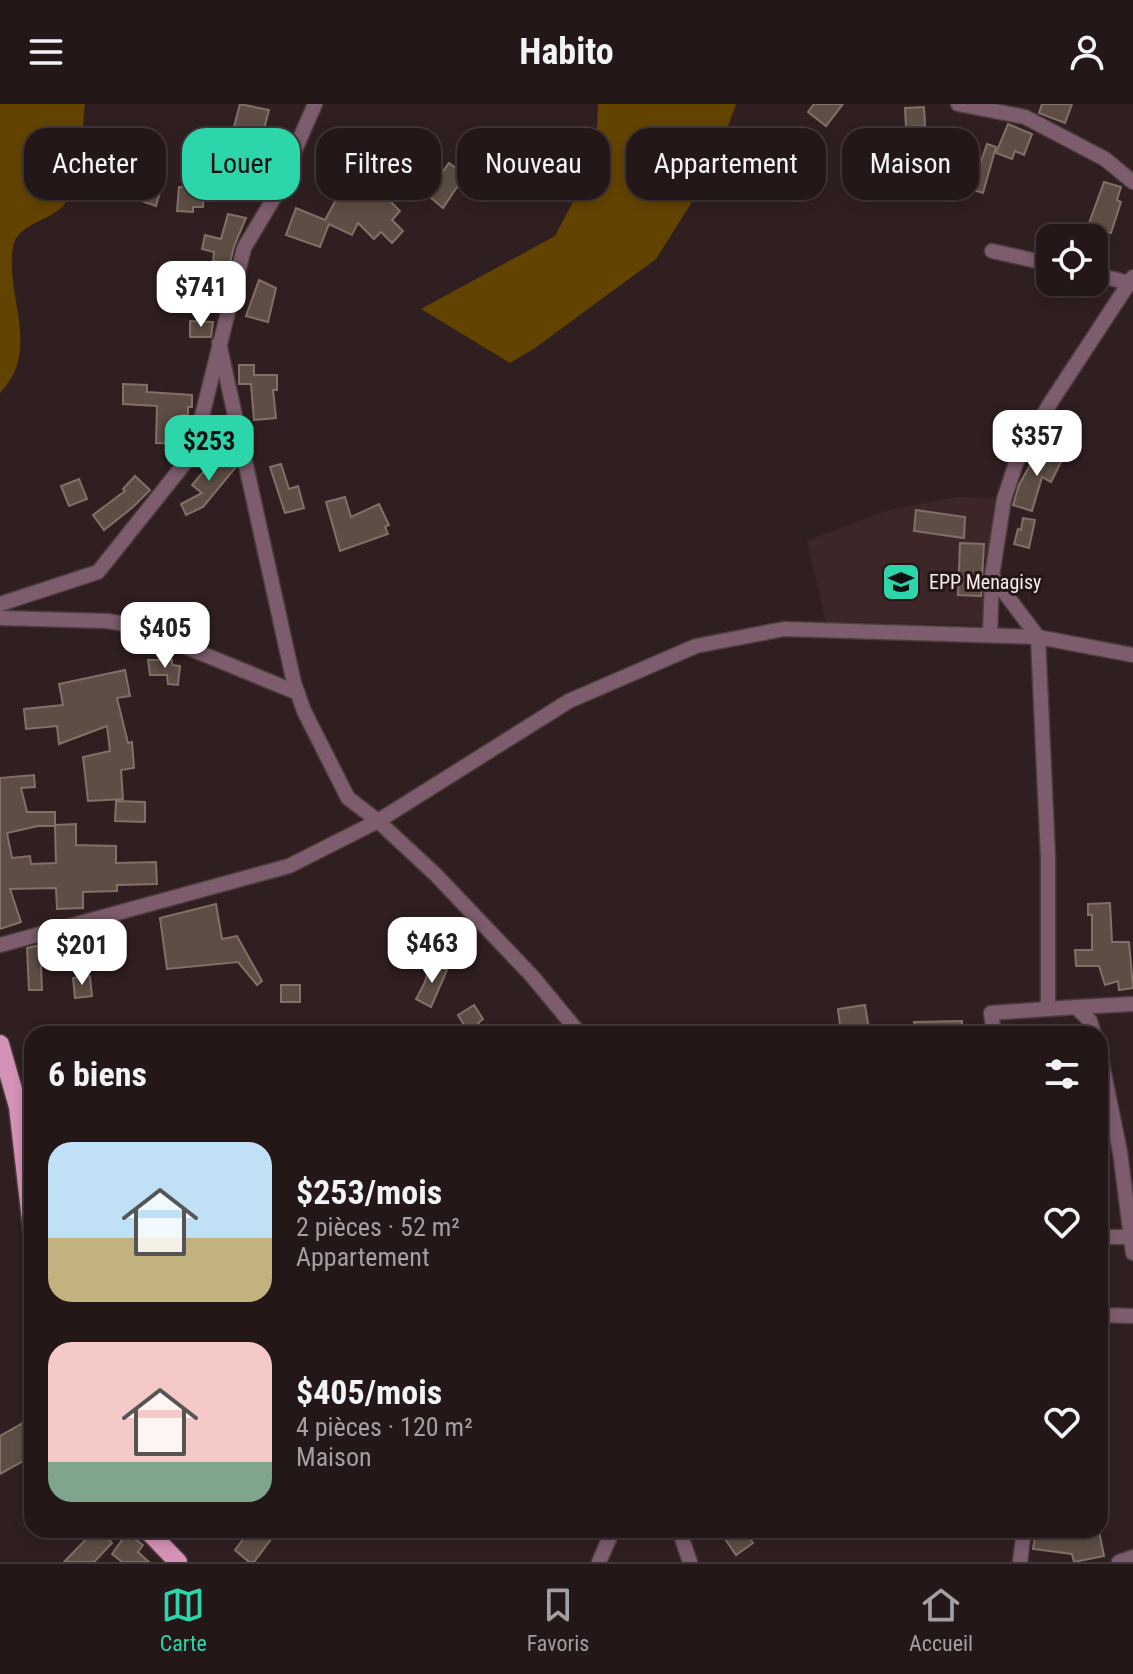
<!DOCTYPE html>
<html lang="fr">
<head>
<meta charset="utf-8">
<style>
	:root { --surface:#241718; --page:#2c2021; --text:#f1f3f6; --muted:#a39fa2; --line:#413637; --accent:#2dd5ab }
	body { margin:0; font-family:"Roboto Condensed",sans-serif; background:var(--page); color:var(--text); height:100vh; display:flex; flex-direction:column; font-size:30px; white-space:nowrap }
	* { box-sizing:border-box; margin:0 }
	p { font-size:26px; color:var(--muted) }
	.icon { flex:none; width:44px; height:44px; fill:none; stroke:currentColor; stroke-width:2; stroke-linecap:round; stroke-linejoin:round }
	.map { position:relative; flex:1; overflow:hidden }
	.sheet { position:absolute; left:24px; top:922px; width:1084px; height:512px; display:flex; flex-direction:column; background:var(--surface); border-radius:24px; box-shadow:0 4px 12px #0003,0 0 0 2px var(--line) }
	.sheet>* { flex:none }
	.top-card { position:absolute; left:24px; top:24px; width:1086px; height:72px; display:flex; gap:16px }
	.tools { position:absolute; left:1036px; top:120px; display:grid; gap:16px }
	.tools a { display:grid; place-items:center; width:72px; height:72px; border-radius:16px; background:var(--surface); box-shadow:0 4px 12px #0003,0 0 0 2px var(--line); font-size:40px }
	.price { position:absolute; translate:-50% -68px; padding:0 18px; border-radius:16px; background:#fff; color:#222; font-size:26px; line-height:52px; filter:drop-shadow(0 2px 4px #0008) }
	.price::after { content:''; position:absolute; left:50%; top:48px; width:24px; height:18px; margin-left:-12px; background:inherit; clip-path:polygon(0 0,100% 0,50% 100%) }
	.price.selected { background:var(--accent); color:#111 }
	ul { padding:0; list-style:none }
	li { display:flex; align-items:center; gap:24px; height:200px; padding:0 24px }
	li span { display:grid; place-items:center; flex:none; width:224px; height:160px; border-radius:24px; color:#555 }
	li>.icon { margin-inline-start:auto }
	span .icon { width:96px; height:96px; fill:#fffc; stroke-width:1 }
	li b { font-size:34px }
	h2 { display:flex; justify-content:space-between; align-items:center; height:96px; padding:0 24px; font-size:34px }
	.tag { padding:0 28px; border-radius:24px; background:var(--surface); box-shadow:0 4px 12px #0003,0 0 0 2px var(--line); font-size:28px; line-height:72px }
	.tag.selected { background:var(--accent); color:#111 }
	header { display:flex; justify-content:space-between; align-items:center; height:104px; padding:0 24px; background:var(--surface); font-size:36px; font-weight:700 }
	.tabs { display:flex; justify-content:space-around; align-items:center; height:112px; border-top:2px solid var(--line); background:var(--surface); font-size:22px; color:var(--muted) }
	.tabs a { display:grid; justify-items:center; gap:4px }
	.tabs .selected { color:var(--accent) }
	.map>svg:first-child { display:block }
</style>
</head>
<body>
<header><svg class="icon" aria-label="menu" viewBox="0 0 24 24"><path d="M4 6h16M4 12h16M4 18h16"/></svg>Habito<svg class="icon" aria-label="person" viewBox="0 0 24 24"><circle cx="12" cy="8" r="4"/><path d="M4 21q1-7 8-7t8 7"/></svg></header>
<div class="map">
<svg width="1133" height="1458" viewBox="0 0 1133 1458">
	<rect width="100%" height="100%" fill="#301f20"/>
	<path fill="#3d2627" d="M958,393l37,1 -6,44 -5,83 -158,-3 -19,-81 81,-31z"/>
	<g fill="#634300">
		<path d="M0,0h85c-3,27 -5,80 -21,101 -13,16 -47,18 -51,42 -8,51 29,102 -13,146z"/>
		<path d="M598,0h138l-24,66 -56,89 -121,89 -25,15 -89,-54 134,-73 41,-78z"/>
	</g>
	<g fill="#5d4d44" stroke="#827068" stroke-width="2" fill-rule="evenodd">
		<path d="M240,0l29,6 -5,19 13,4 -7,49 -42,-6 2,-30 -16,-1v-12l18,1z"/>
		<path d="M814,0h29l-17,22 -18,-14z"/>
		<path d="M1042,0h30l-7,19 -26,-10z"/>
		<path d="M924,3l1,19 -19,1 -1,-19z"/>
		<path d="M1008,20l24,10 -8,21 -9,-4 -3,8 -16,-6z"/>
		<path d="M987,40l9,3 -13,46 -29,-9 6,-20 18,6z"/>
		<path d="M413,47l28,23 8,-11 16,12 -22,33 -45,-38z"/>
		<path d="M146,75l16,6 -6,21 -18,-6z"/>
		<path d="M1104,78l17,5 -4,13 4,2 -10,31 -23,-7z"/>
		<path d="M345,79l33,18 6,-6 16,16 -8,9 11,11 -11,12 -11,-11 -7,7 -16,-16 -6,12 -23,-11 -9,23 -34,-12 10,-27 29,12z"/>
		<path d="M179,83l25,1 -1,19h-10v5l-16,-1z"/>
		<path d="M228,110l18,4 -12,28 -11,46 -6,-1 6,-29 -10,-1 1,-9 -12,-3 3,-14 16,4z"/>
		<path d="M259,176l17,8 -8,34 -22,-6z"/>
		<path d="M190,217l23,1 -2,15h-21z"/>
		<path d="M239,261h15v10h23v15h-4l3,28 -22,2 -3,-36h-12z"/>
		<path d="M123,280l24,1v7l45,3v12h-4v8h-5l-1,29 -26,-1 1,-37 -34,-2z"/>
		<path d="M1040,343l23,11 -12,24 -9,-5 -10,34 -19,-6 6,-20z"/>
		<path d="M219,349l17,14 -33,40 -17,8 -5,-11 21,-11 -10,-8z"/>
		<path d="M281,360l8,25 9,-3 6,22 -19,5 -15,-46z"/>
		<path d="M135,372l15,14 -17,17 -29,23 -11,-15 32,-24 -2,-2z"/>
		<path d="M79,375l8,20 -18,7 -8,-20z"/>
		<path d="M345,393l6,20 28,-13 10,21 -4,2 3,7 -48,17 -14,-49z"/>
		<path d="M916,406l49,7 -1,21 -50,-7z"/>
		<path d="M1023,414l12,2 -6,28 -15,-4 4,-15 3,1z"/>
		<path d="M960,439l24,1 -3,52 -23,-1z"/>
		<path d="M148,556h24v5l8,1 -2,19 -10,-1 -1,-9h-17z"/>
		<path d="M125,566l5,26 -13,2 11,45 4,-1 2,26 -13,2 2,29 -35,2 -5,-44 27,-6 -3,-25 -48,18 -2,-18 -31,3 -2,-20 39,-4 -4,-21z"/>
		<path d="M34,671l1,12 -14,1 6,24h28v13l21,-1v21l40,1v17l40,-1 1,22 -40,1v6l-34,1v16l-26,1 -1,-21 -46,1 11,33 -21,7v-151zM38,722h17l1,37 -25,1 -1,-8 -18,2 -5,-25z"/>
		<path d="M116,697l29,1v20l-30,-1z"/>
		<path d="M1110,799l2,39h17l4,46 -14,2 -1,-9 -13,4 -6,-19h-23l-1,-16h17v-35h-4v-11z"/>
		<path d="M216,800l6,35 15,-3 25,45 -5,4 -19,-23 -71,7 -7,-51z"/>
		<path d="M71,834l4,21 -34,6 1,25h-13l-2,-42z"/>
		<path d="M430,859l17,7 -16,37 -15,-8 9,-17z"/>
		<path d="M90,872l2,20 -17,2 -2,-20z"/>
		<rect x="281" y="881" width="19" height="17"/>
		<path d="M474,901l9,14 -5,4 8,11 -22,-9 -6,-10z"/>
		<path d="M865,901l4,24 -28,4 -3,-24z"/>
		<path d="M962,917v11l-47,2 -1,-12z"/>
		<path d="M32,1314v38l-32,18v-38z"/>
		<path d="M95,1426h5l12,13 -18,19h-30z"/>
		<path d="M250,1426h28l-24,32h-5l-14,-12z"/>
		<path d="M719,1426h26l8,13 -17,12z"/>
		<path d="M1036,1426h27v8l36,-7 5,25 -30,6 -2,-8 -39,-5z"/>
		<path d="M127,1429l16,12 -5,7 11,10h-27l-10,-8z"/>
	</g>
	<g fill="none" stroke-linecap="round" stroke-linejoin="round">
		<defs>
			<g id="minor">
				<path d="M958,0l67,13 80,42 28,23"/>
				<path d="M992,147l58,13"/>
				<path d="M1094,170l39,10"/>
				<path d="M219,239l75,340 10,28 44,87 30,23 58,54 96,101 48,58"/>
				<path d="M992,472l46,61 10,221v151"/>
				<path d="M0,500l98,-32 87,-109 14,-35 45,-180 30,-50 41,-94"/>
				<path d="M0,514l107,3 25,4 166,68"/>
				<path d="M990,530l2,-58 12,-77 12,-36 33,-58 84,-128"/>
				<path d="M0,841l289,-79 89,-45 191,-120 127,-55 88,-17 254,8 95,18"/>
				<path d="M1076,903l57,-3"/>
				<path d="M994,930l-3,-21 85,-6 14,14 4,13"/>
				<path d="M1100,950l20,98 13,101"/>
				<path d="M1100,1133h33"/>
				<path d="M1100,1211l33,1"/>
				<path d="M679,1426l11,32"/>
				<path d="M599,1458l14,-32"/>
				<path d="M1020,1458l4,-32"/>
				<path d="M1119,1458l14,-5"/>
			</g>
			<g id="major">
				<path d="M0,940l18,63 14,122"/>
				<path d="M147,1426l31,32"/>
			</g>
		</defs>
		<use href="#minor" stroke="#4c3c3d" stroke-width="17"/>
		<use href="#major" stroke="#4c3c3d" stroke-width="21"/>
		<use href="#minor" stroke="#7c5c6d" stroke-width="14"/>
		<use href="#major" stroke="#d492b6" stroke-width="18"/>
	</g>
	<defs>
		<symbol id="school-square" viewBox="-11 -11 22 22"><rect x="-9" y="-9" width="18" height="18" rx="4" fill="#2dd5ab" stroke="#261616"/><path d="M0-5L7-2L0 1L-7-2ZM-4 1L0 2.5L4 1V4Q0 6-4 4Z" fill="#111"/></symbol>
	</defs>
	<g fill-rule="evenodd">
		<use href="#school-square" x="879" y="456" width="44" height="44"/>
	</g>
	<g text-anchor="middle" stroke-width="6" stroke-linejoin="round" paint-order="stroke">
		<g font-size="20" fill="#f8ecec" stroke="#261616" text-anchor="start">
			<text x="929" y="485">EPP Menagisy</text>
		</g>
	</g>
</svg>
<div class="tools">
<a><svg class="icon" aria-label="locate" viewBox="0 0 24 24"><circle cx="12" cy="12" r="6"/><path d="M12 2v4M12 18v4M2 12h4M18 12h4"/></svg></a>
</div>
<b class="price" style="left:201px;top:225px">$741</b>
<b class="price" style="left:1037px;top:374px">$357</b>
<b class="price selected" style="left:209px;top:379px">$253</b>
<b class="price" style="left:165px;top:566px">$405</b>
<b class="price" style="left:432px;top:881px">$463</b>
<b class="price" style="left:82px;top:883px">$201</b>
<div class="top-card">
<a class="tag">Acheter</a>
<a class="tag selected">Louer</a>
<a class="tag">Filtres</a>
<a class="tag">Nouveau</a>
<a class="tag">Appartement</a>
<a class="tag">Maison</a>
</div>
<section class="sheet">
<h2>6 biens<svg class="icon" aria-label="filters" viewBox="0 0 24 24"><path d="M4 7h16M4 17h16"/><circle cx="9" cy="7" r="2"/><circle cx="15" cy="17" r="2"/></svg></h2>
<ul>
<li><span style="background:linear-gradient(#bfe0f5 60%,#c2b280 0)"><svg class="icon" aria-label="home" viewBox="0 0 24 24"><path d="M3 11l9-7 9 7M6 9v11h12V9"/></svg></span><div><b>$253/mois</b><p>2 pièces · 52 m²</p><p>Appartement</p></div><svg class="icon" aria-label="heart" viewBox="0 0 24 24"><path d="M12 20l-8-8c-3-5 5-10 8-4 3-6 11-1 8 4z"/></svg></li>
<li><span style="background:linear-gradient(#f6c9c9 75%,#7fa58c 0)"><svg class="icon" aria-label="home" viewBox="0 0 24 24"><path d="M3 11l9-7 9 7M6 9v11h12V9"/></svg></span><div><b>$405/mois</b><p>4 pièces · 120 m²</p><p>Maison</p></div><svg class="icon" aria-label="heart" viewBox="0 0 24 24"><path d="M12 20l-8-8c-3-5 5-10 8-4 3-6 11-1 8 4z"/></svg></li>
</ul>
</section>
</div>
<nav class="tabs">
<a class="selected"><svg class="icon" aria-label="map" viewBox="0 0 24 24"><path d="M3 6l6-2 6 2 6-2v14l-6 2-6-2-6 2zM9 4v14M15 6v14"/></svg>Carte</a>
<a><svg class="icon" aria-label="saved" viewBox="0 0 24 24"><path d="M7 4h10v16l-5-4-5 4z"/></svg>Favoris</a>
<a><svg class="icon" aria-label="home" viewBox="0 0 24 24"><path d="M3 11l9-7 9 7M6 9v11h12V9"/></svg>Accueil</a>
</nav>
</body>
</html>
